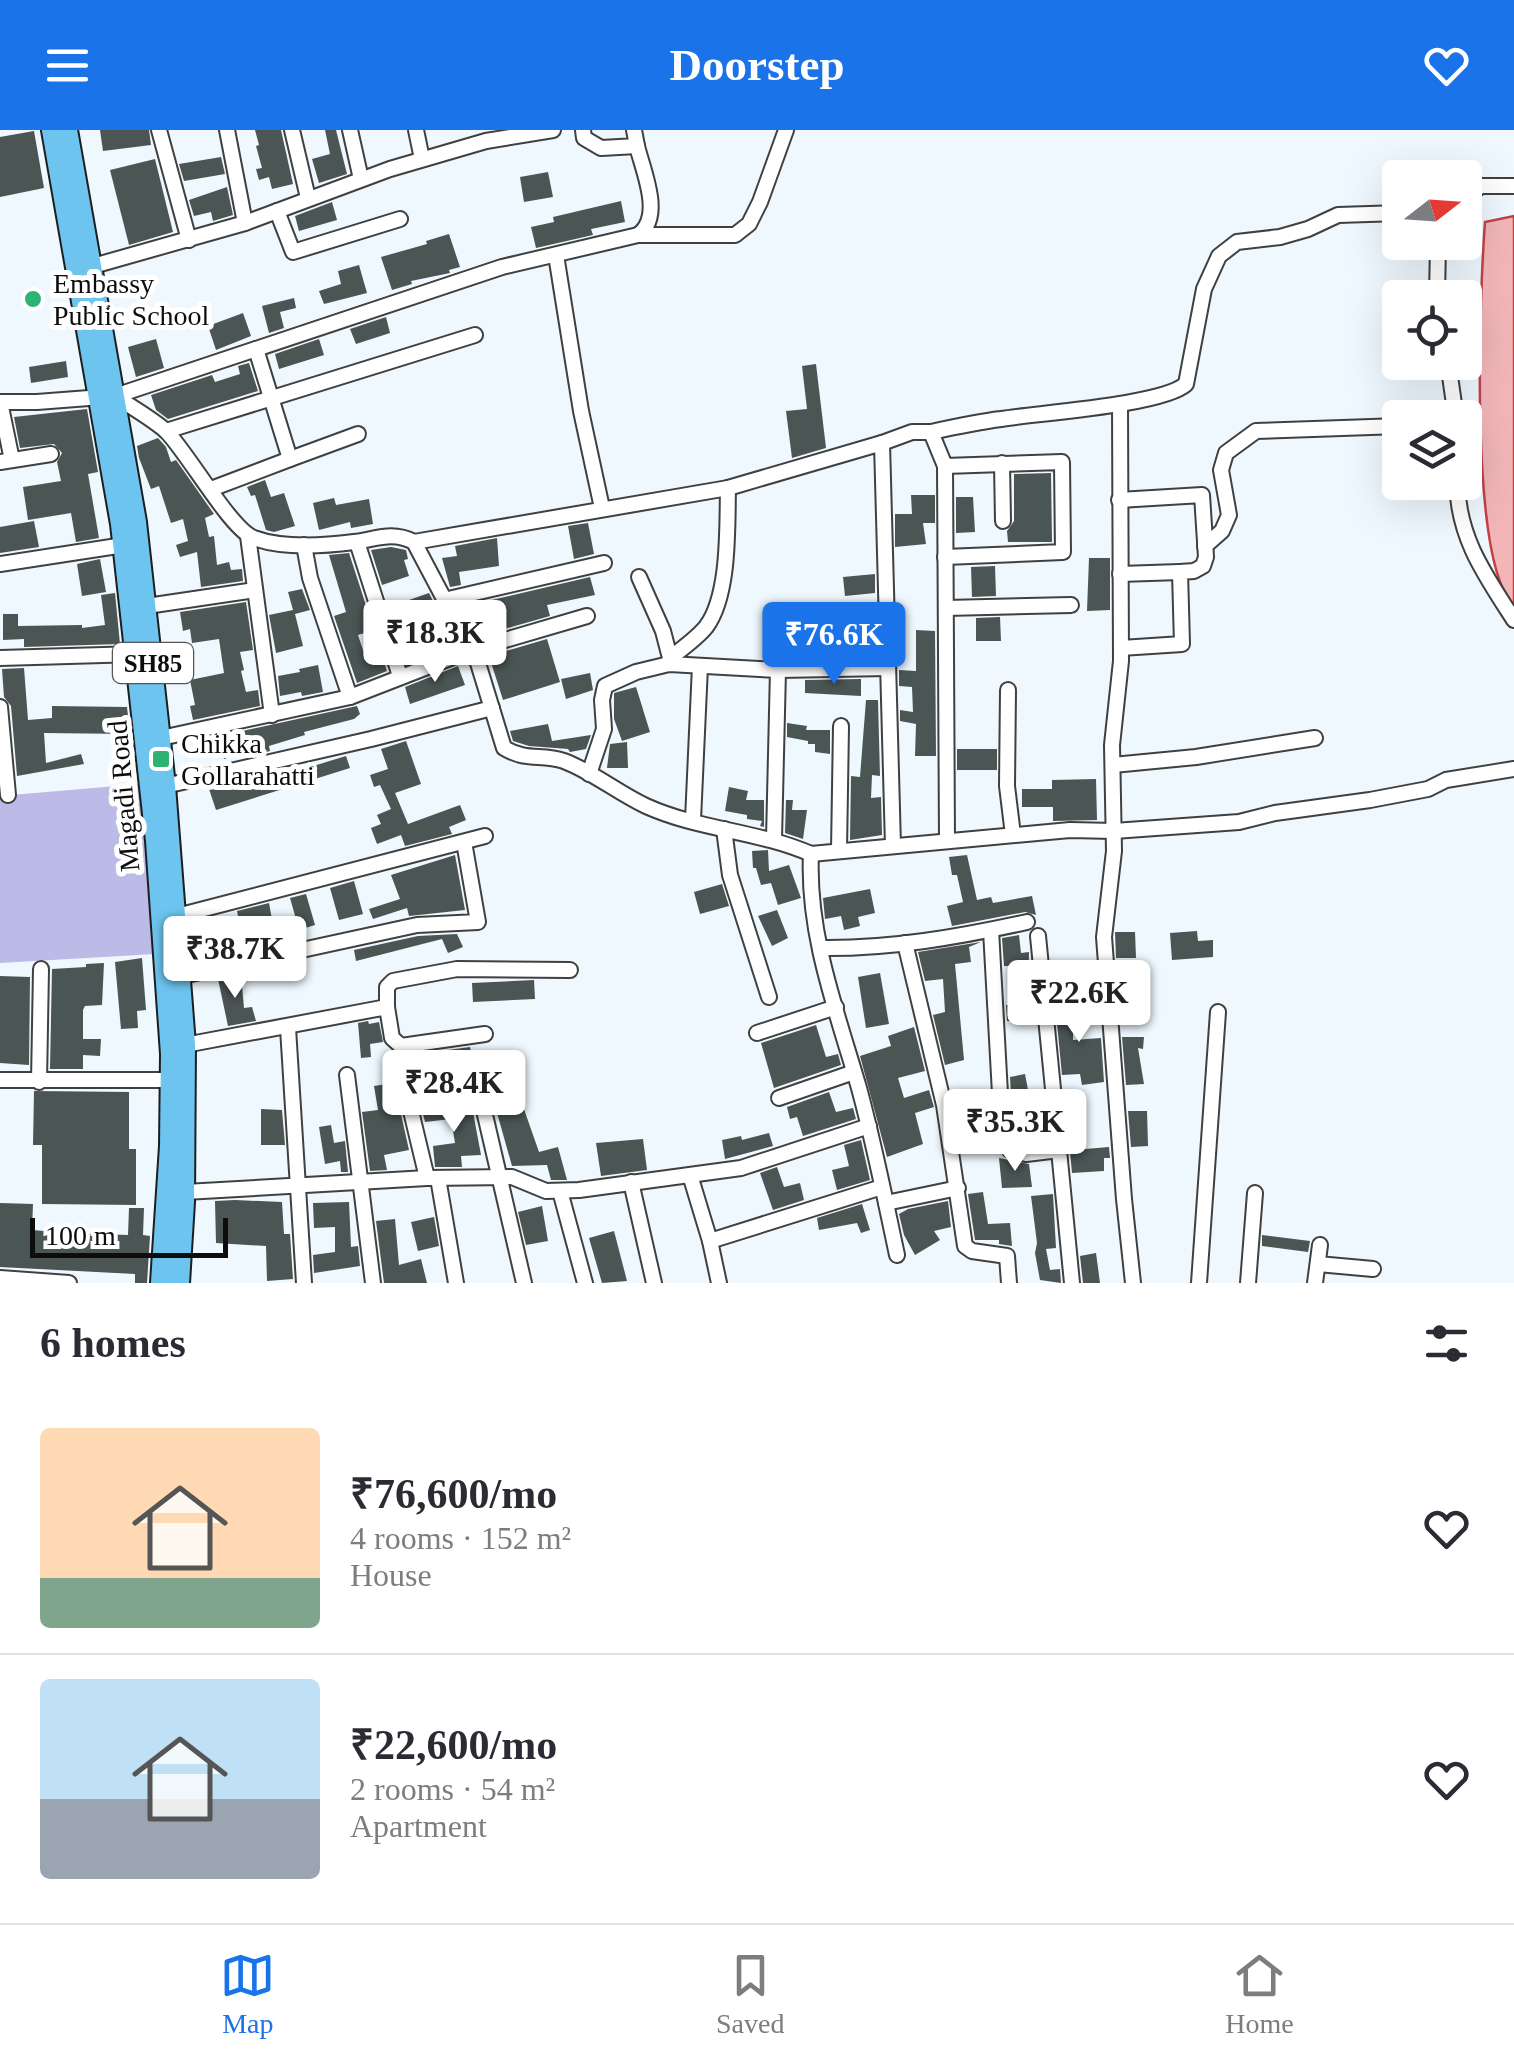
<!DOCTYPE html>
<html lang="en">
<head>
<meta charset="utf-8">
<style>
	:root { --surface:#fff; --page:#f2f2f3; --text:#2b2b33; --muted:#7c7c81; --line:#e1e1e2; --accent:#1a73e8 }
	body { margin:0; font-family:Georgia,serif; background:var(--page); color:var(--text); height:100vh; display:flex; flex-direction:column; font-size:38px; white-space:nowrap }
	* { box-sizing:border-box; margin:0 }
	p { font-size:32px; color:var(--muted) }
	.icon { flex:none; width:55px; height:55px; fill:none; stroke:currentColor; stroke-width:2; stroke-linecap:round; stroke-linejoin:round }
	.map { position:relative; height:1153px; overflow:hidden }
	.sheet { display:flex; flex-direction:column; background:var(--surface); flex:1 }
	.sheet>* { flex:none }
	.needle { width:65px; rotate:73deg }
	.tools { position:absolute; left:1382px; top:30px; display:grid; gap:20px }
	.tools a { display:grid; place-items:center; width:100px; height:100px; border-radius:10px; background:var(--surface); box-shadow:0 10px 40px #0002; font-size:50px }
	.scale { position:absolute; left:30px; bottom:25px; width:198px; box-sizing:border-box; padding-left:10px; border:5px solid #0d0d0d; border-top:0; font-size:28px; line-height:35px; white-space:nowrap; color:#0d0d0d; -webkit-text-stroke:8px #fff; paint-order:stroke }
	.price { position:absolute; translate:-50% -85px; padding:0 22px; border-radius:10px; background:#fff; color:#222; font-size:32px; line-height:65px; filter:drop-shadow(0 2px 5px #0008) }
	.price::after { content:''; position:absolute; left:50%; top:60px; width:30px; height:22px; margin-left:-15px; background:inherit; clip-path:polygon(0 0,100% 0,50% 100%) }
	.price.on { background:var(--accent); color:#fff }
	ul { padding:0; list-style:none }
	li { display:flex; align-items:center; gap:30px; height:250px; padding:0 40px }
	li+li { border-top:2px solid var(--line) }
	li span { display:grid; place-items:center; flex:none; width:280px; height:200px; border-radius:10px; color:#555 }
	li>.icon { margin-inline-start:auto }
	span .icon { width:120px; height:120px; fill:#fffc; stroke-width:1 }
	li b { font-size:42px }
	h2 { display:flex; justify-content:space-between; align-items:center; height:120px; padding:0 40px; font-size:42px }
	header { display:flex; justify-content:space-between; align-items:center; height:130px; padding:0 40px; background:var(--accent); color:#fff; font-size:45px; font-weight:600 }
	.tabs { display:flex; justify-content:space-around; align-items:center; height:140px; border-top:2px solid var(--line); background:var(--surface); font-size:28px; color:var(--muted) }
	.tabs a { display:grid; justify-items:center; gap:5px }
	.tabs .on { color:var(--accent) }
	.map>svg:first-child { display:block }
</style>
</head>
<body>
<header><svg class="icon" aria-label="menu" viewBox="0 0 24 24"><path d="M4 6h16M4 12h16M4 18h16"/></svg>Doorstep<svg class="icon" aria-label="heart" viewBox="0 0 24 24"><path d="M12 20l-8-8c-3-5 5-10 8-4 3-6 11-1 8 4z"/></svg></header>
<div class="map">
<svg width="1514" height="1153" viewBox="0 0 1514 1153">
	<rect width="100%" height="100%" fill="#eef8fe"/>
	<path fill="#bcbae6" d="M140,654l15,170 -155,9v-167z"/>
	<path fill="#f2b6b9" stroke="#c34246" stroke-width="2.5" d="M1514,86v389c-46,-41 -34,-316 -29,-383z"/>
	<g fill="#4a5554">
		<path d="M100,0h49l2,15 -48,6z"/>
		<path d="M255,0h26l12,54 -21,5 -3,-12 -10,3 -3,-11 6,-1 -6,-22 3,-1z"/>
		<path d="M325,0h11l11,44 -28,9 -7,-24 18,-5z"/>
		<path d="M34,1l10,57 -44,9v-60z"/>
		<path d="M221,27l4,17 -41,7 -5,-17z"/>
		<path d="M155,29l18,73 -44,13 -19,-75z"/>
		<path d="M548,42l5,25 -29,5 -4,-25z"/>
		<path d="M227,57l6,28 -20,6 -2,-9 -17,4 -5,-16z"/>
		<path d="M621,71l4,21 -34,7 2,6 -57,13 -5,-21 23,-5 -1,-5z"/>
		<path d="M332,72l5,18 -38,11 -4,-15z"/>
		<path d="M449,104l11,33 -11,3 1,3 -39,8 1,3 -20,6 -11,-33 46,-13 -1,-3z"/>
		<path d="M359,135l8,28 -43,11 -5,-13 22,-7 -3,-13z"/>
		<path d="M294,168l2,10 -16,4 4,16 -15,5 -7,-27z"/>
		<path d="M243,183l8,23 -35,14 -8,-24z"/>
		<path d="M386,187l4,16 -34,11 -6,-15z"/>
		<path d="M156,209l8,29 -28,9 -8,-30z"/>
		<path d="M319,209l5,16 -45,14 -4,-15z"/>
		<path d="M66,231l2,16 -37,6 -2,-16z"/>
		<path d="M249,233l9,28 -90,28 -12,-9 -5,-15 61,-20 3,7 25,-8 -2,-8z"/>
		<path d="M816,234l10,84 -34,10 -6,-47 21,-2 -5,-43z"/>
		<path d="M87,279l11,63 -10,2 11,64 -23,4 -5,-29 -43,7 -5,-33 38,-6 -4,-19 5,-9 -8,-9 -34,4 -6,-31z"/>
		<path d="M158,308l8,9 5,15 5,-2 38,54 -9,4 4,19 5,-1 3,29 12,-3 2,8 11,-1 1,12 -42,6 -4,-35 -17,5 -4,-12 12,-4 -5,-22 -12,4 -12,-37 -8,3 -12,-31 -2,-12z"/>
		<path d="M1051,343l1,69h-44l-1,-11 7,-10v-47z"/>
		<path d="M265,350l6,17 13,-4 11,33 -21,6 -8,-2 -11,-35 -4,1 -4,-9z"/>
		<path d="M911,365h24v28h-12l3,21 -31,3v-33h17z"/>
		<path d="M956,367h17l2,35 -19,1z"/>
		<path d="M334,368l2,7 33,-6 4,25 -22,4 -1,-6 -31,8 -6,-27z"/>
		<path d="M34,391l5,26 -39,6v-26z"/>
		<path d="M588,393l6,31 -20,5 -6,-33z"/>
		<path d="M497,408l2,28 -40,6 2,13 -11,2 -8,-29 15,-2 -2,-10z"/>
		<path d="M391,417l15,3 2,9 -4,1 5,16 -27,9 -11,-35z"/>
		<path d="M349,423l25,77 -16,5 9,27 15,-6 5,15 -30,12 -23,-67 12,-4 -17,-57z"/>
		<path d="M1089,428h21v52l-23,1z"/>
		<path d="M100,429l6,33 -24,4 -5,-32z"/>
		<path d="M995,436l1,30 -24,1 -1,-30z"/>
		<path d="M875,444v19l-30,3 -2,-19z"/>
		<path d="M590,447l5,18 -48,10 3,11 -67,19 -2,-19 -13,2 -2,-12z"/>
		<path d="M302,459l8,21 -15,4 8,32 -27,7 -7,-38 24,-5 -5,-18z"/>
		<path d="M115,463l5,51 -96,3v-8l-21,1v-26h15v12l64,-1v3l23,-3 -4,-30z"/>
		<path d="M429,463l26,52 -36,14 -3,-12 -13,4 -14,-44z"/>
		<path d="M246,472l7,48 -13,2 4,18 -3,1 5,21 12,-2 2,16 -67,14 -3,-14 5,-1 -5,-25 34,-7 -5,-34 -27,4 -2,-14 -7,2 -3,-19z"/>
		<path d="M1000,487l1,24h-25v-23z"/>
		<path d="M916,500l19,1 1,125h-21l1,-32 -16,-3v-11l13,2 -1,-25 -13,-1v-16l17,1z"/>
		<path d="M547,509l13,43 -57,18 -14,-44z"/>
		<path d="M318,535l5,27 -21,4 -1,-4 -21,4 -2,-20 22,-4 -1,-3z"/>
		<path d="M458,536l7,19 -55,19 -5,-17z"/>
		<path d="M24,538l4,52 24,-2v-12l75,1 3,27 -86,-1 2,30 35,-9 3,10 -67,12 -6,-70 -7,-9 -2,-28z"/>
		<path d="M590,543l3,17 -27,9 -5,-20z"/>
		<path d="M861,549v17l-56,-3v-13z"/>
		<path d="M636,557l14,45 -28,9 -8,-22v-26z"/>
		<path d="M866,570h12l2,76 -8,-1 -1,23 10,-1 1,38 -32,5 1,-64 9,1z"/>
		<path d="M357,576l3,8 -6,5 -50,13 1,3 -36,11 1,5 -21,5 -1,-5 -24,8 -4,-23z"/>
		<path d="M787,593l20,3 -1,4h24v24l-15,-2v-8h-7v-3l-21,-4z"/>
		<path d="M548,594l4,17 39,-6 -5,14 -16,3 -2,-3 -39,-3 -16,-5 -3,-10z"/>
		<path d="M406,611l15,43 -26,9 13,31 52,-19 6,15 -17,7 3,7 -47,12 -4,-11 -24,9 -6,-16 10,-4 -4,-9 14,-6 -11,-24 -6,2 -4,-12 18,-6 -7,-20z"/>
		<path d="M627,612l1,26h-21l3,-24z"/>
		<rect x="957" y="619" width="40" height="21"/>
		<path d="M346,626l4,12 -134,42 -7,-21 77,-19 1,4z"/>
		<path d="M1096,649l1,41 -44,1v-14h-31v-18h30v-9z"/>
		<path d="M729,657l19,4 -2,9h18v27l-4,-1 2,-5 -15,-2v-4l-22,-4z"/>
		<path d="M786,670h7l-1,10h15l-4,29 -18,-6z"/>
		<path d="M768,720l1,21 20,-6 12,33 -23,7 -7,-22 -10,2 -5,-17h-3l-1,-17z"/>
		<path d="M455,725l10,55 -56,6 -2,-8 -34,11 -4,-10 31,-10 -9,-24z"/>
		<path d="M967,725l10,45 14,-3 2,6 39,-7 4,19 -11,-3 -73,14 -5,-20 16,-4 -6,-27h-5l-3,-18z"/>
		<path d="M354,751l9,33 -24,6 -9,-32z"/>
		<path d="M722,754l7,22 -29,8 -6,-22z"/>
		<path d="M870,759l5,24 -17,4 2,9 -16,4 -3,-14 -16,3 -2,-21z"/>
		<path d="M306,764l9,31 -16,5 -9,-32z"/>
		<path d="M269,773l6,33 -32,6 -6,-31z"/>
		<path d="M777,780l11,28 -16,8 -14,-30z"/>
		<path d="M1197,801l1,10 15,-1v17l-41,3 -2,-27z"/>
		<path d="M1115,802h20l1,26h-20z"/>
		<path d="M457,804l6,13 -15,6 -6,-14 -86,22 -2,-11 64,-14z"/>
		<path d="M1019,805l2,18 8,-1 -1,38h-8l1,31h-14l-1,-16h4v-39h-6l-2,-28z"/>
		<path d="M981,812l-12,5 2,15 -16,2 9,96 -19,5 -12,-50 12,-3 -2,-33 -18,2 -7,-29z"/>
		<path d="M142,828l4,52 -9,1 1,17 -17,1 -6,-67z"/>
		<path d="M104,833l-2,42 -17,1 -2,4v29h18l-1,17 -17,-1v14h-33l2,-100 34,-2v-3z"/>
		<path d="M880,843l9,51 -23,4 -8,-51z"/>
		<path d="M241,844l3,34 8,-1 4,14 -28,5 -10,-47z"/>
		<path d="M0,846l30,1 -1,88 -29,-2z"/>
		<path d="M534,850l1,19 -62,3 -1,-19z"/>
		<path d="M1055,873h43l1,10h-26v27l28,-2 3,44 -22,3 -2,-11 -18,1z"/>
		<path d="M368,891l1,3 10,-2 4,20 -13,2 1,13 -10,1 -3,-35z"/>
		<path d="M816,895l10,32 12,-3 3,11 -67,23 -13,-45z"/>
		<path d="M914,897l11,44 -27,7 6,20 25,-8 5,17 -19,6 8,31 -36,13 -27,-101 31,-10 -3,-10z"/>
		<path d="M1122,907h22l-1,12 -5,-1 6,36 -18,1z"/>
		<path d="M470,917l3,13 -44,8 -3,-15z"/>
		<path d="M505,925l34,97 19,-5 9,33h-16l-4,-15 -35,1 -29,-103z"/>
		<path d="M1025,944l4,21 14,-2 4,48h-29l-5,-13 -3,-51z"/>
		<path d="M394,953l15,67 -25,5 3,15 -17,1 -8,-59 16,-2 -4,-24z"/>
		<path d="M34,961l95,1v57h7v56l-94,-1v-59h-9z"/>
		<path d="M829,962l7,20 17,-4 3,11 -53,17 -6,-19 -7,2 -3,-12z"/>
		<path d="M1073,965l6,18 7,-1 -1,37 24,-2 1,11h-6v13l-32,2 -7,-75z"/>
		<path d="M970,969l4,37 -14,3 -6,-38z"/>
		<path d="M452,972l3,12 18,-2 8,43 -20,1 1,11h-27l-2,-21 22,-3 -4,-24 -26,3 -4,-16z"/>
		<path d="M261,979l21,1 3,35h-24z"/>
		<path d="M1128,981h19l1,35 -17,1z"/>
		<path d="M331,995l3,18 11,-2 3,31h-7l-1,-11 -15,3 -6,-37z"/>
		<path d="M769,1003l4,13 -48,13 -3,-19 19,-4 1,4z"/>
		<path d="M643,1009l4,31 -46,6 -5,-33z"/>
		<path d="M861,1010l9,40 -33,10 -5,-20 17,-4 -5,-21z"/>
		<path d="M999,1028l30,6 3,23 -30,1z"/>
		<path d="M777,1037l7,20 16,-4 4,17 -31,10 -13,-37z"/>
		<path d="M983,1062l5,32 22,-1 2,23 -13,-2v-4h-24l-7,-46z"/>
		<path d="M1053,1064l3,54 -10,1 4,21 10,-1 1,14 -21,-3 -5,-27 2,-10 -6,-47z"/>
		<path d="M235,1070l47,2 2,32h6l3,45 -26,2 -1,-35 -50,-3 -1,-42z"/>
		<path d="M948,1071l3,26 -17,4 6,9 -25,15 -11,-20 -5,-21 9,-5z"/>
		<path d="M349,1072l2,45 7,-1 2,20 -46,7 -1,-18 22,-3v-25l-21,1 -1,-25z"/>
		<path d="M0,1073l33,1 -1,26 36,3 60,2 1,-27h15l-1,27 7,1 -3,47h-12v-9l-135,-7z"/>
		<path d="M862,1074l8,26 -9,3 -4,-10 -38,7 -2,-12z"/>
		<path d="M542,1076l6,35 -22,4 -8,-33z"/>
		<path d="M434,1087l5,29 -21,5 -7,-29z"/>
		<path d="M395,1089l4,46 22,-6 6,24h-43l-8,-62z"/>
		<path d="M614,1101l13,50 -25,2 -13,-45z"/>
		<path d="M1262,1105l48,6 -2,11 -46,-6z"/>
		<path d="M1096,1123l4,30h-17l-3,-27z"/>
	</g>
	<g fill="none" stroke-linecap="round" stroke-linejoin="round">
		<defs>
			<g id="minor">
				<path d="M159,0l30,110"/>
				<path d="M227,0l18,93"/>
				<path d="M292,0l16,68"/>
				<path d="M350,0l11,49"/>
				<path d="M416,0l6,29"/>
				<path d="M583,0l1,8 17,10 36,-2 -3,-16"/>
				<path d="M637,16c6,25 27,71 1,89"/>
				<path d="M1465,67l16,-11h33"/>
				<path d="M277,81l16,41 107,-33"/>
				<path d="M556,125l25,156 21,97"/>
				<path d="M93,136l152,-43 145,-54 96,-28 67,-11"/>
				<path d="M1437,168l1,-56"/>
				<path d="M1448,232l8,56"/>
				<path d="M115,266c16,11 36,22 51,35 22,22 65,99 88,107 30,11 69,8 100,4 23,-3 38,-11 60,0l64,121 26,85c24,14 37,5 60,13 29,11 54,32 82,45 53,24 113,25 165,48l259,-24 44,1 125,-9 36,-9 95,-13 58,-11 18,-9 68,-11"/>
				<path d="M1120,274l1,257 -9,84 2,106 -10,86 20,262 9,84"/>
				<path d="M166,301l309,-96"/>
				<path d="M931,302c23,-5 46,-10 70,-13 37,-6 162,-14 185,-35l18,-95 15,-33 18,-14 43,-5 28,-8 30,-14 62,-2"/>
				<path d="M882,313l30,-11h19l14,34 117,-4 1,90 -118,5"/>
				<path d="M290,329l68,-25"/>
				<path d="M12,330l-12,-58h37l78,-6 387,-129 136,-32h97l14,-11 11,-22 26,-72"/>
				<path d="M0,332l51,-8"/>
				<path d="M1002,333l1,58"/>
				<path d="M945,336l2,375"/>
				<path d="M1457,352c1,56 28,93 57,138"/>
				<path d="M211,359l79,-30 -34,-110"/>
				<path d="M1119,370l83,-5 4,62 -3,9 -9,5 -14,1 2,72 -61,4"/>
				<path d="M248,406l24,179"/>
				<path d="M357,412l43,134"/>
				<path d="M414,412l314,-54 154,-45 11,403"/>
				<path d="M304,415l6,33 40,119"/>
				<path d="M1205,416l17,-15 7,-16 -8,-45 5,-17 30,-22 144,-5"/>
				<path d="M0,434l124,-19"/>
				<path d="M1120,444l60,-2"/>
				<path d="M639,447l24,54 7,27"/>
				<path d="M444,470l160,-37"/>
				<path d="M147,476l108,-16"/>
				<path d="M946,478l125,-3"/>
				<path d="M0,528l138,-4"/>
				<path d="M669,534l1,-6c12,-9 27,-20 36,-31 24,-32 21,-101 22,-139"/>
				<path d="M778,540l110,-2"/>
				<path d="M1008,560l-1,96 6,49"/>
				<path d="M0,577l8,88"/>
				<path d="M161,608l189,-41 121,-47 116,-34"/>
				<path d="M1113,635l83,-8 119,-19"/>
				<path d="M589,644l15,-45 -2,-29 3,-14 31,-14 33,-8 109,6 -4,169"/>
				<path d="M165,656l206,-47 121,-31"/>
				<path d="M693,690l7,-154"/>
				<path d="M724,699l6,46 39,122"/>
				<path d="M839,721l2,-125"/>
				<path d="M811,724c-4,80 26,158 48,234 15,55 26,111 38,167"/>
				<path d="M177,786l308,-80"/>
				<path d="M991,800l11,200 8,20 16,4 33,-4"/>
				<path d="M1038,806l34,347"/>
				<path d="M905,813l39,162 21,141 7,5 35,5 2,27"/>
				<path d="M820,818c70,1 139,-11 207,-26"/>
				<path d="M182,846l235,-51 61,-3 -14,-80"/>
				<path d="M387,877v-20l6,-6 64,-12 113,1"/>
				<path d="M288,898l16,255"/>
				<path d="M757,903l79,-26"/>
				<path d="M185,915l202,-38 5,31 9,8 84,-12"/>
				<path d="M347,945l26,208"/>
				<path d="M476,946l48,207"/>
				<path d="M0,950h171"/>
				<path d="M39,952l2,-113"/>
				<path d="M405,956l22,92"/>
				<path d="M779,968l75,-26"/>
				<path d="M690,1045l20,66 9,42"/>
				<path d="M438,1048l18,105"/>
				<path d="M631,1052l23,101"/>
				<path d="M560,1061l25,92"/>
				<path d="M185,1062l242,-14 85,-1 34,14 33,-1 162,-22 128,-42"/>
				<path d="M886,1073l72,-15"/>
				<path d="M710,1111l172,-54"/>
				<path d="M1318,1134l55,5"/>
				<path d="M0,1148l69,5"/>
				<path d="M1199,1153l19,-271"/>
				<path d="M1248,1153l7,-90"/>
				<path d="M1315,1153l5,-38"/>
			</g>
			<g id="primary">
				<path d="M52,0l69,394 35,317 15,213 -1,92 -9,137"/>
				<path d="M67,0l69,392 29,264 20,259 -1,157 -5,81"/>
			</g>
		</defs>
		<use href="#minor" stroke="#404040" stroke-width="18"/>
		<use href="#primary" stroke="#1e1e1e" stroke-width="24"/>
		<use href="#minor" stroke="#fff" stroke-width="14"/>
		<use href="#primary" stroke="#6dc4ef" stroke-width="20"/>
	</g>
	<g fill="#2fb374" stroke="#fff" stroke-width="4">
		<circle cx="33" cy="169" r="10"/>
		<rect x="151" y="619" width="20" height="20" rx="5"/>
	</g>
	<g text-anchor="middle" stroke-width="10" stroke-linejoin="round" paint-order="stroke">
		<rect fill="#fff" stroke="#565656" stroke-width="2.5" x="113" y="513" width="80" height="40" rx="8"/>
		<g font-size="25" font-weight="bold" fill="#0d0d0d">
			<text x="153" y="542">SH85</text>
		</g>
		<g font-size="28" fill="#0d0d0d" stroke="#fff" text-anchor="start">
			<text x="53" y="163">Embassy<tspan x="53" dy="32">Public School</tspan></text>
			<text x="181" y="623">Chikka<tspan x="181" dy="32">Gollarahatti</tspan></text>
		</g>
		<g font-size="28" fill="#0d0d0d" stroke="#fff">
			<text transform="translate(123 666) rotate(-95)" y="10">Magadi Road</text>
		</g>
	</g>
</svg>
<div class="tools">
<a><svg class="needle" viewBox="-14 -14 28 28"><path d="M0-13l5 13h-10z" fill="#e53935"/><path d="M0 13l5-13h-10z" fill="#7c7c81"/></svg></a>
<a><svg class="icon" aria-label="locate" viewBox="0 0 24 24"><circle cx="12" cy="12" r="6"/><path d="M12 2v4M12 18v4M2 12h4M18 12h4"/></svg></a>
<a><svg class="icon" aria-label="layers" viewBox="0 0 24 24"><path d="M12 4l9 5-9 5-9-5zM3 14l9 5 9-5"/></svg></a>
</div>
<div class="scale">100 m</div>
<b class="price" style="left:435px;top:555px">₹18.3K</b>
<b class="price on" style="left:834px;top:557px">₹76.6K</b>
<b class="price" style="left:235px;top:871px">₹38.7K</b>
<b class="price" style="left:1079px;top:915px">₹22.6K</b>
<b class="price" style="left:454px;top:1005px">₹28.4K</b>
<b class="price" style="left:1015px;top:1044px">₹35.3K</b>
</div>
<section class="sheet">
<h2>6 homes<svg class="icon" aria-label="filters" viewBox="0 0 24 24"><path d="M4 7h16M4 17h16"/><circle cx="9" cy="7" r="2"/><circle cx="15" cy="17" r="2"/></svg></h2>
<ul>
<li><span style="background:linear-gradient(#ffd9b3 75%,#7fa58c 0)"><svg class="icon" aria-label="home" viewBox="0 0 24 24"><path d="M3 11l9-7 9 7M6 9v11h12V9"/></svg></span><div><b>₹76,600/mo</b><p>4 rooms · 152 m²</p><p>House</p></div><svg class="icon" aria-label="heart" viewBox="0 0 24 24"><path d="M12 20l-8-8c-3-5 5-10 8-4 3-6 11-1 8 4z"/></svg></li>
<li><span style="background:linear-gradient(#bfe0f5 60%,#9aa5b1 0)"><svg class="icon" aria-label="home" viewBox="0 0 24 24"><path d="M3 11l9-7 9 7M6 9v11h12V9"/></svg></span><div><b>₹22,600/mo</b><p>2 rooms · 54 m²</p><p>Apartment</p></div><svg class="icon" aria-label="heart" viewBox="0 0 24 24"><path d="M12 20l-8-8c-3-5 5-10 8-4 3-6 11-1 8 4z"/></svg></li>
</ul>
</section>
<nav class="tabs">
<a class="on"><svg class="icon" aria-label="map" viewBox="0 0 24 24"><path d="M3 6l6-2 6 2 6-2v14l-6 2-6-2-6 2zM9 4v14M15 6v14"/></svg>Map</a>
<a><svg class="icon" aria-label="saved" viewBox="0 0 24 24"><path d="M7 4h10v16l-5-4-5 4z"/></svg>Saved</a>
<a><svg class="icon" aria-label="home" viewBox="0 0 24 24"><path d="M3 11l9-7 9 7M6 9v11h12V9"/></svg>Home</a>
</nav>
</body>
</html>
